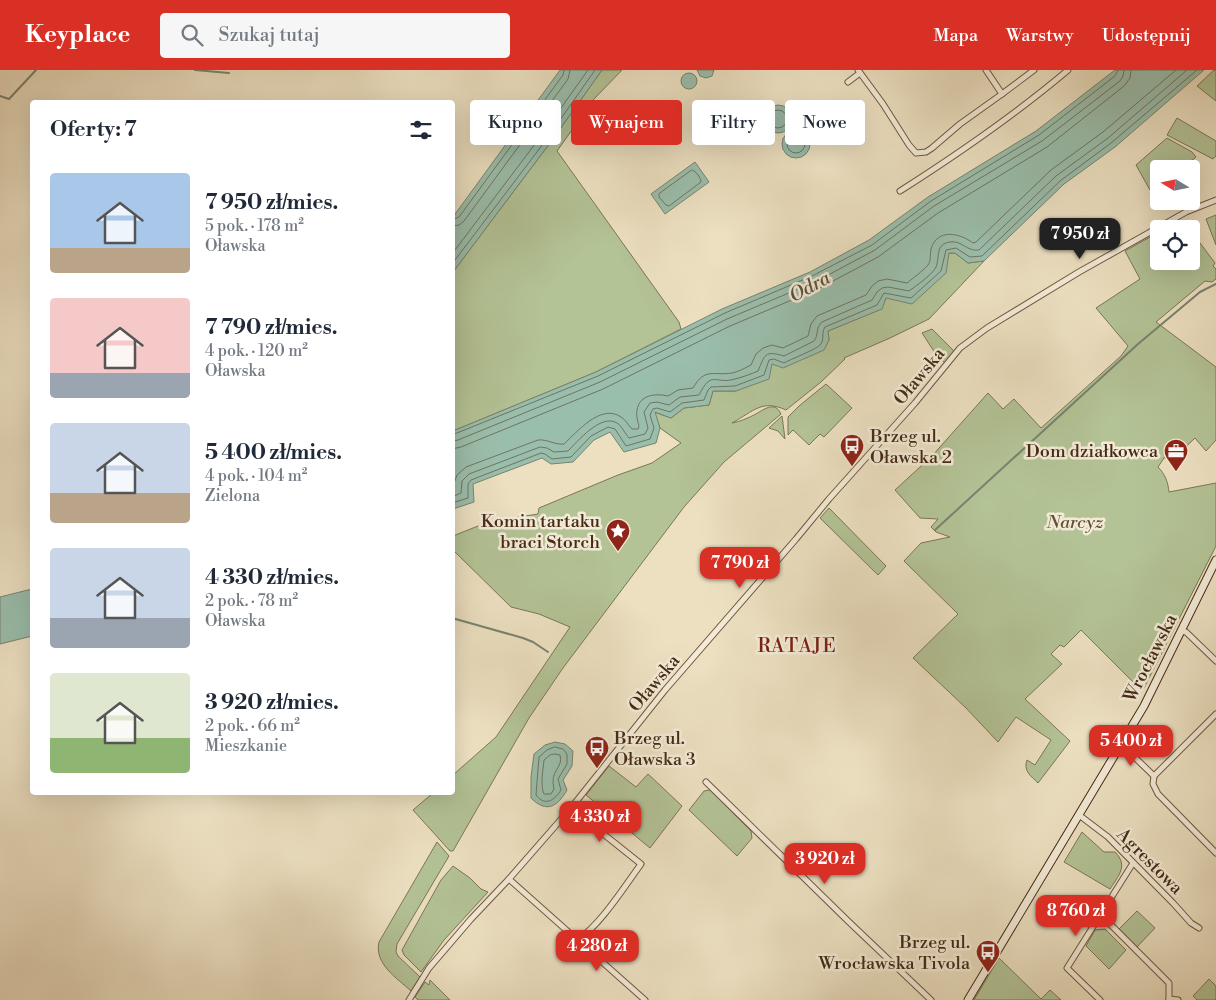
<!DOCTYPE html>
<html lang="pl">
<head>
<meta charset="utf-8">
<style>
	:root { --surface:#fff; --page:#f6f6f7; --text:#1f2937; --muted:#747a83; --accent:#d93025 }
	body { margin:0; font-family:"Libre Bodoni",serif; background:var(--page); color:var(--text); height:100vh; display:flex; flex-direction:column; font-size:19px; white-space:nowrap }
	* { box-sizing:border-box; margin:0 }
	p { font-size:16px; color:var(--muted) }
	.icon { flex:none; width:28px; height:28px; fill:none; stroke:currentColor; stroke-width:2; stroke-linecap:round; stroke-linejoin:round }
	.map { position:relative; flex:1; overflow:hidden }
	.panel { position:absolute; left:30px; top:30px; width:425px; height:695px; display:flex; flex-direction:column; background:var(--surface); border-radius:5px; box-shadow:0 5px 20px #0002 }
	.panel>* { flex:none }
	.banner { position:absolute; left:470px; top:30px; width:475px; height:45px; display:flex; gap:10px }
	.needle { width:32px; rotate:280deg }
	.fabs { position:absolute; left:1150px; top:90px; display:grid; gap:10px }
	.fabs a { display:grid; place-items:center; width:50px; height:50px; border-radius:5px; background:var(--surface); box-shadow:0 5px 20px #0002; font-size:25px }
	.price { position:absolute; translate:-50% -42px; padding:0 11px; border-radius:10px; background:var(--accent); color:#fff; font-size:16px; line-height:32px; filter:drop-shadow(0 1px 2px #0008) }
	.price::after { content:''; position:absolute; left:50%; top:30px; width:15px; height:11px; margin-left:-8px; background:inherit; clip-path:polygon(0 0,100% 0,50% 100%) }
	.price.on { background:#222; color:#fff }
	ul { padding:0; list-style:none }
	li { display:flex; align-items:center; gap:15px; height:125px; padding:0 20px }
	li span { display:grid; place-items:center; flex:none; width:140px; height:100px; border-radius:5px; color:#555 }
	li>.icon { margin-inline-start:auto }
	span .icon { width:60px; height:60px; fill:#fffc; stroke-width:1 }
	li b { font-size:21px }
	h2 { display:flex; justify-content:space-between; align-items:center; height:60px; padding:0 20px; font-size:21px }
	.chip { padding:0 18px; border-radius:5px; background:var(--surface); box-shadow:0 5px 20px #0002; font-size:18px; line-height:45px }
	.chip.on { background:var(--accent); color:#fff }
	header { display:flex; align-items:center; gap:30px; box-sizing:border-box; height:70px; padding:0 25px; background:var(--accent); color:#fff }
	header strong { font-size:24px }
	nav { display:flex; gap:28px; margin-inline-start:auto; font-size:18px }
	.search { width:350px; height:45px; background:var(--page); display:flex; align-items:center; gap:12px; box-sizing:border-box; padding:0 18px; border-radius:5px; color:var(--muted); font-size:19px }
	.map>svg:first-child { display:block }
</style>
</head>
<body>
<header>
<strong>Keyplace</strong>
<div class="search"><svg class="icon" aria-label="search" viewBox="0 0 24 24"><circle cx="10" cy="10" r="6"/><path d="M15 15l6 6"/></svg>Szukaj tutaj</div>
<nav><a>Mapa</a><a>Warstwy</a><a>Udostępnij</a></nav>
</header>
<div class="map">
<svg width="1216" height="930" viewBox="0 0 1216 930">
	<rect width="100%" height="100%" fill="#ece0c1"/>
	<filter id="stains"><feTurbulence type="fractalNoise" baseFrequency=".004" numOctaves="4"/><feColorMatrix values="0 0 0 0 .2 0 0 0 0 .09 0 0 0 0 .02 0 0 0 .5 -.17"/></filter>
	<radialGradient id="worn" r=".72"><stop offset=".6" stop-color="#630" stop-opacity="0"/><stop offset="1" stop-color="#630" stop-opacity=".3"/></radialGradient>
	<g fill="#b3c396" stroke="#7c7656">
		<path d="M602,0h20l-28,29 -37,52 122,171 2,7 -85,43 -143,59v-159l97,-129z"/>
		<path d="M1214,0h2v31l-19,-15z"/>
		<path d="M1177,48l39,23v15l-3,3 -46,-24z"/>
		<path d="M1167,68l25,14 4,5 -16,12h-21v15l-9,6 -14,-25z"/>
		<path d="M1216,145v30l-10,-26z"/>
		<path d="M1159,162v29h32v-18l6,-4 18,24 -2,3 3,3v10l-4,3 -7,-1 -49,41 60,45v73l-10,11 -11,-13 -18,17 -13,3 -6,9c7,7 10,15 11,25l47,-9v63l-72,142 -8,-3 -55,-55 -17,17 -4,-2 -9,9 11,10 -37,35 45,42 -32,42c-7,-7 -15,-12 -11,-23l8,5 16,-25 -35,-23 -18,25 -32,-34 -53,-50 45,-44 -54,-53 17,-18 29,-6 -14,-5 -5,-5 7,-8 -18,-1 -25,-28 37,-34 56,-63 15,16 11,-10 27,29 80,-72 7,-10 -32,-38 44,-29 -15,-28z"/>
		<path d="M949,183h6l13,10 16,-2 -55,58 -39,19 -46,20 1,1 -24,23 -35,28c-24,-11 -32,1 -54,13 7,-1 16,-5 22,-8 9,-5 21,-15 27,-1l-57,48 -40,45 -121,161 -34,50 -76,133h-3l-37,-41 20,-17 19,-1 1,-17 43,-38 74,-110 -31,-13 -28,-7 -58,-57v-14l35,-14 50,-8 1,-6 79,-33 34,-12 29,-20 -21,-15 -6,-16 17,6 13,-10 25,-3 4,-14h23l36,-28 51,-13 6,-10 -1,-9 53,-22 5,-11z"/>
		<path d="M932,259l22,22 -9,12 -8,-7 -15,-23z"/>
		<path d="M826,314l26,24 -28,29 -4,-3 -11,11 -16,-15 -5,5v-18l11,-11z"/>
		<path d="M782,346l3,23 -7,-8 -9,-3z"/>
		<path d="M829,438l57,58 -8,9 -58,-57z"/>
		<path d="M609,696l27,21 12,-13 34,32 -32,42 -64,-53z"/>
		<path d="M710,720l41,41 1,7 -15,18 -48,-46 15,-19z"/>
		<path d="M1082,762l22,20h11c14,14 3,24 -5,37l-46,-27z"/>
		<path d="M437,772l12,14 -52,88 -1,8 2,4 22,21 -9,14c-14,-13 -37,-27 -32,-49z"/>
		<path d="M453,796l17,12 11,11 7,3 -44,48 -23,32 -17,-17 -2,-5 39,-70z"/>
		<path d="M1137,841l18,17 -19,20 -18,-18z"/>
		<path d="M1105,859l21,21 -17,19 -23,-23 9,-16z"/>
		<path d="M999,888l42,41 9,-9 11,10h-87z"/>
		<path d="M1209,909l7,7v14h-19l-4,-4z"/>
		<path d="M430,910l20,20h-32l-3,-3 10,-15 4,3z"/>
	</g>
	<g fill="#9abeac" stroke="#788370">
		<path d="M560,0h42l-52,73 -97,129v-55z"/>
		<path d="M697,0h17l-2,6 -6,2 -6,-2z"/>
		<path d="M1115,0h89l-89,77 -51,37 -80,77 -16,2 -13,-10h-6l-3,20 -34,31 -26,-6 -4,11 -54,22 1,9 -5,10 -41,18 -11,-4 -3,15 -33,12h-23l-4,14 -25,3 -13,10 -16,-6 5,16 -4,15 -32,9 -14,-20 -16,8 -21,22 -22,2 -9,-6 -69,26 1,18 -21,7v-78l143,-59 126,-63 88,-37 59,-32 59,-43 108,-66z"/>
		<circle cx="689" cy="11" r="8"/>
		<circle cx="778" cy="49" r="14"/>
		<circle cx="796" cy="74" r="14"/>
		<path d="M695,92l14,20 -44,32 -14,-20z"/>
		<path d="M32,519v47l-32,8v-47z"/>
		<path d="M555,672l10,2 8,7 -1,15 -9,14 4,10c-9,16 -20,24 -36,8v-21l3,-23 11,-9z"/>
	</g>
	<g fill="none" stroke-linecap="round" stroke-linejoin="round">
		<g stroke="#707461" stroke-width="1">
			<circle cx="778" cy="49" r="9"/>
			<circle cx="796" cy="74" r="9"/>
			<path d="M692,100c4,1 9,8 9,12l-32,24 -3,-1 -7,-8v-3z"/>
			<path d="M452,150l7,-3 104,-142 1,-5"/>
			<path d="M452,156l7,-1 5,-4 104,-142 2,-9"/>
			<path d="M452,184l89,-118 47,-66"/>
			<path d="M452,194l94,-124 49,-70"/>
			<path d="M452,365l146,-59 127,-63 87,-37 60,-31 59,-44 108,-66 76,-59 3,-6"/>
			<path d="M452,371l6,-1 142,-58 127,-63 88,-37 60,-32 59,-44 108,-65 78,-60 3,-5 1,-6"/>
			<path d="M452,379l9,-2 142,-58 127,-63 88,-37 60,-32 60,-44 109,-66 77,-61 6,-8 1,-8"/>
			<path d="M452,419l5,-14 9,-8 72,-27c10,-1 16,5 26,4 13,-12 37,-41 57,-27 5,3 7,8 11,12h6l1,-3c-8,-24 6,-35 29,-30l10,-6 15,-2c12,-21 20,-12 39,-15 6,-1 13,-5 19,-8l5,-11 7,-6 9,-3 11,3 25,-12 3,-12 6,-8 49,-21 6,-9 6,-5 9,-2 20,4c6,-5 16,-12 21,-18 3,-4 2,-11 3,-16 6,-21 29,-16 42,-6l3,-1 75,-72 52,-38 73,-62"/>
			<path d="M452,427l9,-4 1,-12 7,-7 71,-27 7,1 7,4 14,-1c9,-9 33,-38 49,-28 5,3 8,11 12,15l16,-4 3,-6 -4,-16 6,-9 7,-1 12,3 11,-8 19,-2c13,-26 16,-10 36,-16 8,-2 16,-5 23,-8 7,-16 6,-21 26,-15l30,-15c5,-6 1,-13 8,-19l50,-22 5,-8 5,-4 6,-1 21,4c7,-5 24,-17 27,-24 4,-10 -1,-23 14,-25 12,-2 17,10 29,8l77,-74 52,-38 79,-68"/>
			<path d="M452,433l16,-5v-14l3,-4 70,-27 4,1 7,5 19,-2 20,-21 17,-9 7,2 11,17 24,-7 4,-11 -4,-13 3,-6 4,-1 13,4 12,-9 22,-3 4,-10 3,-3 24,-1 29,-11 5,-15 5,-1 10,4c7,-4 31,-13 36,-18 5,-5 1,-12 5,-18l52,-22 7,-12 27,5 30,-27 5,-21 10,-2 14,9 12,-1 78,-75 51,-38 86,-73"/>
			<path d="M555,677l8,2 4,5v10l-9,15 3,11c-6,10 -16,17 -25,5l3,-38 8,-7z"/>
			<path d="M555,684l5,1c4,13 -11,15 -6,34l-3,5h-7c-4,-9 -1,-23 0,-34l6,-5z"/>
		</g>
		<g stroke="#788370" stroke-width="2">
			<path d="M195,0l34,3"/>
			<path d="M0,26l9,3 27,-29"/>
			<path d="M935,460l203,-186 62,-52 16,-8"/>
			<path d="M452,548l71,20 10,4 15,10"/>
		</g>
		<defs>
			<g id="street">
				<path d="M858,0l25,34 26,41 7,8 10,-1 6,-4 28,-24 42,-30"/>
				<path d="M986,0l16,24 32,-24"/>
				<path d="M848,12l12,-9"/>
				<path d="M900,121c58,-37 116,-77 168,-121"/>
				<path d="M1181,561l5,1 30,29"/>
				<path d="M1121,674l33,32"/>
				<path d="M1154,706l-1,8 5,10 58,59"/>
				<path d="M1154,706l62,-62"/>
				<path d="M706,712l142,139 83,79"/>
				<path d="M571,738l70,56c-16,22 -42,63 -64,76"/>
				<path d="M1079,745l29,22 65,66 18,20 8,5"/>
				<path d="M509,809l136,121"/>
				<path d="M1101,845l68,68v17"/>
				<path d="M1169,929l9,1"/>
				<path d="M409,930l20,-32 42,-49 38,-40 62,-71 94,-118 131,-151 33,-40 86,-96 45,-55 27,-20 92,-56 107,-60 30,-12"/>
				<path d="M1100,930l-33,-32 66,-105"/>
			</g>
			<path id="secondary" d="M968,930l176,-294 72,-146"/>
		</defs>
		<use href="#street" stroke="#6f5841" stroke-width="7"/>
		<use href="#secondary" stroke="#452a16" stroke-width="9"/>
		<use href="#street" stroke="#f3ebd7" stroke-width="5"/>
		<use href="#secondary" stroke="#f3ebd7" stroke-width="7"/>
	</g>
	<defs>
		<symbol id="bus-pin" viewBox="-11 -11 22 30"><path d="M0 17L-7.5 6A9.5 9.5 0 1 1 7.5 6Z" fill="#8f2418" stroke="#f3ebd7"/><path d="M-5-6H5V4H4V6H2V4H-2V6H-4V4H-5ZM-3.5-4V0h7V-4ZM-3.5 1.2v1.5H-2V1.2ZM2 1.2v1.5H3.5V1.2Z" fill="#fff"/></symbol>
		<symbol id="office-pin" viewBox="-11 -11 22 30"><path d="M0 17L-7.5 6A9.5 9.5 0 1 1 7.5 6Z" fill="#8f2418" stroke="#f3ebd7"/><path d="M-6-3h4V-5.5h4V-3h4V5H-6ZM-1-4.5V-3h2v-1.5ZM-6 0V1H6V0Z" fill="#fff"/></symbol>
		<symbol id="sight-pin" viewBox="-11 -11 22 30"><path d="M0 17L-7.5 6A9.5 9.5 0 1 1 7.5 6Z" fill="#8f2418" stroke="#f3ebd7"/><path d="M0-6L1.8-2.2L6-1.7L2.9 1.2L3.7 5.4L0 3.3L-3.7 5.4L-2.9 1.2L-6-1.7L-1.8-2.2Z" fill="#fff"/></symbol>
	</defs>
	<g fill-rule="evenodd">
		<use href="#bus-pin" x="838" y="362" width="28" height="38"/>
		<use href="#office-pin" x="1162" y="367" width="28" height="38"/>
		<use href="#sight-pin" x="604" y="447" width="28" height="38"/>
		<use href="#bus-pin" x="583" y="664" width="28" height="38"/>
		<use href="#bus-pin" x="974" y="868" width="28" height="38"/>
	</g>
	<g text-anchor="middle" stroke-width="5" stroke-linejoin="round" paint-order="stroke">
		<g font-size="18" fill="#452a16" stroke="#f3ebd7">
			<text transform="translate(919 306) rotate(-50)" y="6">Oławska</text>
			<text transform="translate(1150 588) rotate(-63)" y="6">Wrocławska</text>
			<text transform="translate(654 613) rotate(-50)" y="6">Oławska</text>
			<text transform="translate(1150 791) rotate(45)" y="6">Agrestowa</text>
		</g>
		<g font-size="18" fill="#452a16" stroke="#f3ebd7" text-anchor="end">
			<text x="870" y="372" text-anchor="start">Brzeg ul.<tspan x="870" dy="21">Oławska 2</tspan></text>
			<text x="1158" y="387">Dom działkowca</text>
			<text x="600" y="457">Komin tartaku<tspan x="600" dy="21">braci Storch</tspan></text>
			<text x="614" y="674" text-anchor="start">Brzeg ul.<tspan x="614" dy="21">Oławska 3</tspan></text>
			<text x="970" y="878">Brzeg ul.<tspan x="970" dy="21">Wrocławska Tivola</tspan></text>
		</g>
		<g font-size="18" font-style="italic" fill="#605036" stroke="#f3ebd7">
			<text x="1075" y="458">Narcyz</text>
		</g>
		<g font-size="19" font-style="italic" fill="#5a4f3c" stroke="#f3ebd7">
			<text transform="translate(809 216) rotate(-29)" y="7">Odra</text>
		</g>
		<g font-size="19" letter-spacing="1" fill="#7a1f14" stroke="#f3ebd7">
			<text x="797" y="582">RATAJE</text>
		</g>
	</g>
	<rect width="100%" height="100%" filter="url(#stains)"/>
	<rect width="100%" height="100%" fill="url(#worn)"/>
</svg>
<div class="fabs">
<a><svg class="needle" viewBox="-14 -14 28 28"><path d="M0-13l5 13h-10z" fill="#e53935"/><path d="M0 13l5-13h-10z" fill="#747a83"/></svg></a>
<a><svg class="icon" aria-label="locate" viewBox="0 0 24 24"><circle cx="12" cy="12" r="6"/><path d="M12 2v4M12 18v4M2 12h4M18 12h4"/></svg></a>
</div>
<b class="price on" style="left:1080px;top:190px">7 950 zł</b>
<b class="price" style="left:740px;top:519px">7 790 zł</b>
<b class="price" style="left:1131px;top:697px">5 400 zł</b>
<b class="price" style="left:600px;top:773px">4 330 zł</b>
<b class="price" style="left:825px;top:815px">3 920 zł</b>
<b class="price" style="left:1076px;top:867px">8 760 zł</b>
<b class="price" style="left:597px;top:902px">4 280 zł</b>
<div class="banner">
<a class="chip">Kupno</a>
<a class="chip on">Wynajem</a>
<a class="chip">Filtry</a>
<a class="chip">Nowe</a>
</div>
<section class="panel">
<h2>Oferty: 7<svg class="icon" aria-label="filters" viewBox="0 0 24 24"><path d="M4 7h16M4 17h16"/><circle cx="9" cy="7" r="2"/><circle cx="15" cy="17" r="2"/></svg></h2>
<ul>
<li><span style="background:linear-gradient(#a9c7e8 75%,#b9a48a 0)"><svg class="icon" aria-label="home" viewBox="0 0 24 24"><path d="M3 11l9-7 9 7M6 9v11h12V9"/></svg></span><div><b>7 950 zł/mies.</b><p>5 pok. · 178 m²</p><p>Oławska</p></div></li>
<li><span style="background:linear-gradient(#f6c9c9 75%,#9aa5b1 0)"><svg class="icon" aria-label="home" viewBox="0 0 24 24"><path d="M3 11l9-7 9 7M6 9v11h12V9"/></svg></span><div><b>7 790 zł/mies.</b><p>4 pok. · 120 m²</p><p>Oławska</p></div></li>
<li><span style="background:linear-gradient(#c9d6e8 70%,#b9a48a 0)"><svg class="icon" aria-label="home" viewBox="0 0 24 24"><path d="M3 11l9-7 9 7M6 9v11h12V9"/></svg></span><div><b>5 400 zł/mies.</b><p>4 pok. · 104 m²</p><p>Zielona</p></div></li>
<li><span style="background:linear-gradient(#c9d6e8 70%,#9aa5b1 0)"><svg class="icon" aria-label="home" viewBox="0 0 24 24"><path d="M3 11l9-7 9 7M6 9v11h12V9"/></svg></span><div><b>4 330 zł/mies.</b><p>2 pok. · 78 m²</p><p>Oławska</p></div></li>
<li><span style="background:linear-gradient(#dfe7d0 65%,#8fb573 0)"><svg class="icon" aria-label="home" viewBox="0 0 24 24"><path d="M3 11l9-7 9 7M6 9v11h12V9"/></svg></span><div><b>3 920 zł/mies.</b><p>2 pok. · 66 m²</p><p>Mieszkanie</p></div></li>
</ul>
</section>
</div>
</body>
</html>
